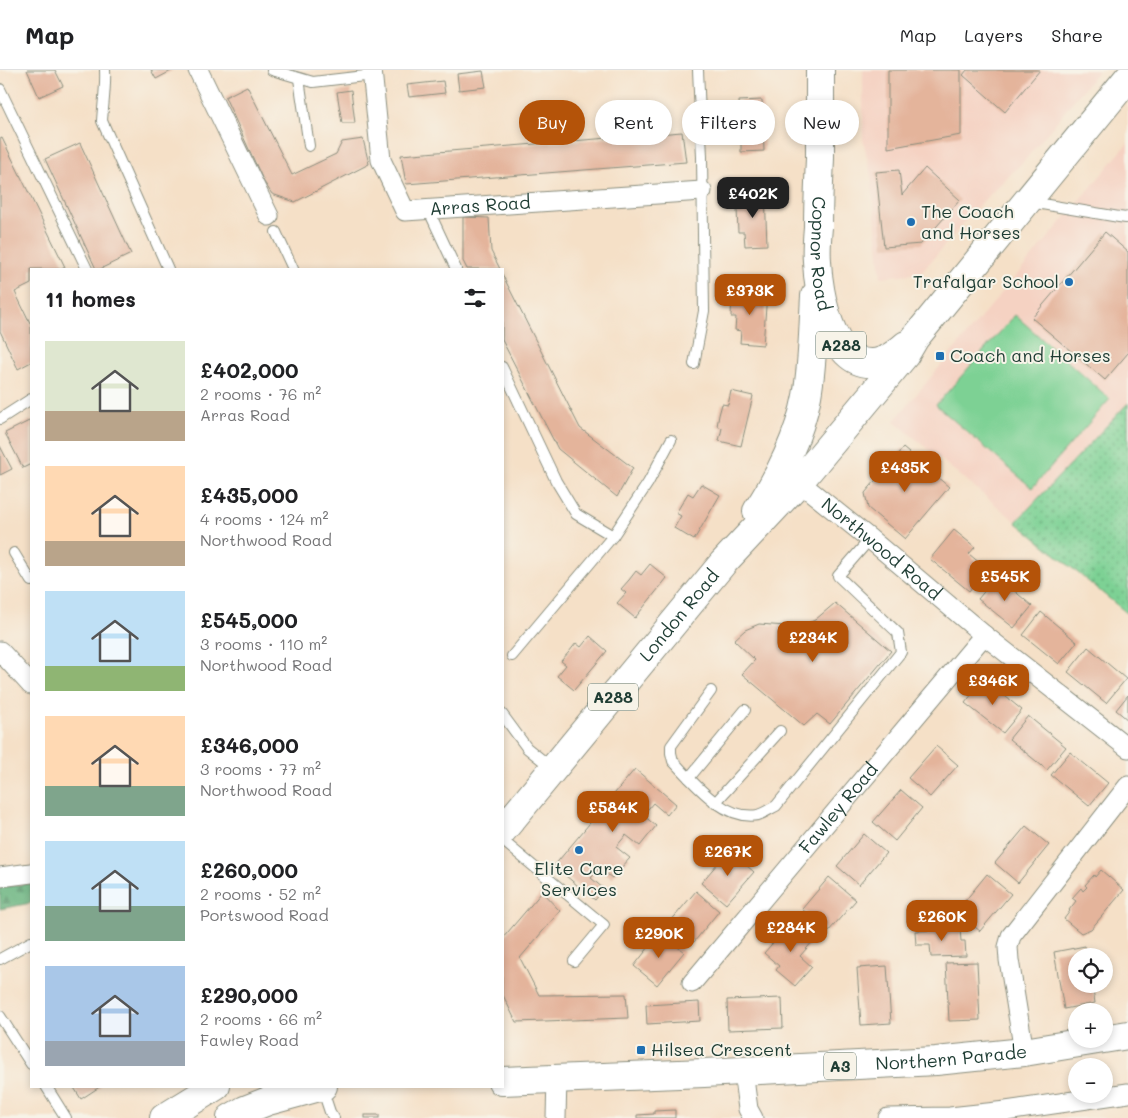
<!DOCTYPE html>
<html lang="en">
<head>
<meta charset="utf-8">
<style>
	:root { --surface:#fff; --page:#f6f6f6; --text:#202124; --muted:#757577; --line:#e0e0e0; --accent:#b45309 }
	body { margin:0; font-family:Mali,sans-serif; background:var(--page); color:var(--text); height:100vh; display:flex; flex-direction:column; font-size:19px; white-space:nowrap }
	* { box-sizing:border-box; margin:0 }
	p { font-size:16px; color:var(--muted) }
	.icon { flex:none; width:28px; height:28px; fill:none; stroke:currentColor; stroke-width:2; stroke-linecap:round; stroke-linejoin:round }
	.map { position:relative; flex:1; overflow:hidden }
	.sheet { position:absolute; left:30px; top:198px; width:474px; height:820px; display:flex; flex-direction:column; background:var(--surface); border-radius:0px; box-shadow:0 2px 8px #0003 }
	.sheet>* { flex:none }
	.banner { position:absolute; left:519px; top:30px; width:475px; height:45px; display:flex; gap:10px }
	.buttons { position:absolute; left:1068px; top:878px; display:grid; gap:10px }
	.buttons a { display:grid; place-items:center; width:45px; height:45px; border-radius:50%; background:var(--surface); box-shadow:0 2px 8px #0003; font-size:25px }
	.price { position:absolute; translate:-50% -42px; padding:0 11px; border-radius:10px; background:var(--accent); color:#fff; font-size:16px; line-height:32px; filter:drop-shadow(0 1px 2px #0008) }
	.price::after { content:''; position:absolute; left:50%; top:30px; width:15px; height:11px; margin-left:-8px; background:inherit; clip-path:polygon(0 0,100% 0,50% 100%) }
	.price.selected { background:#222; color:#fff }
	ul { padding:0; list-style:none }
	li { display:flex; align-items:center; gap:15px; height:125px; padding:0 15px }
	li span { display:grid; place-items:center; flex:none; width:140px; height:100px; border-radius:0px; color:#555 }
	li>.icon { margin-inline-start:auto }
	span .icon { width:60px; height:60px; fill:#fffc; stroke-width:1 }
	li b { font-size:21px }
	h2 { display:flex; justify-content:space-between; align-items:center; height:60px; padding:0 15px; font-size:21px }
	.tag { padding:0 18px; border-radius:22px; background:var(--surface); box-shadow:0 2px 8px #0003; font-size:18px; line-height:45px }
	.tag.selected { background:var(--accent); color:#fff }
	header { display:flex; align-items:center; gap:30px; box-sizing:border-box; height:70px; padding:0 25px; background:var(--surface); border-bottom:1px solid var(--line) }
	header strong { font-size:24px }
	nav { display:flex; gap:28px; margin-inline-start:auto; font-size:18px }
	.map>svg:first-child { display:block }
</style>
</head>
<body>
<header>
<strong>Map</strong>
<nav><a>Map</a><a>Layers</a><a>Share</a></nav>
</header>
<div class="map">
<svg width="1128" height="1048" viewBox="0 0 1128 1048">
	<defs>
		<pattern id="grass-dots" width="8" height="8" patternUnits="userSpaceOnUse" patternTransform="scale(1.25)"><rect width="8" height="8" fill="#7dd194"/><path d="M2 2h.1M6 6h.1" fill="none" stroke="#66ab7a" stroke-width="1.8" stroke-linecap="round"/></pattern>
		<pattern id="forest-firs" width="22" height="20" patternUnits="userSpaceOnUse" patternTransform="scale(1.25)"><rect width="22" height="20" fill="#66b37e"/><path d="M5 1l3.5 6h-7zM16 11l3.5 6h-7z" fill="#539368"/></pattern>
	</defs>
	<rect width="100%" height="100%" fill="#f7f3e8"/>
	<filter id="ink" filterUnits="userSpaceOnUse"><feTurbulence type="fractalNoise" baseFrequency=".02" numOctaves="2"/><feDisplacementMap in="SourceGraphic" scale="10" xChannelSelector="R" yChannelSelector="G"/><feConvolveMatrix kernelMatrix="1 2 1 2 8 2 1 2 1" color-interpolation-filters="sRGB"/></filter>
	<filter id="wash" filterUnits="userSpaceOnUse"><feTurbulence type="fractalNoise" baseFrequency=".0096" numOctaves="4" result="noise"/><feDisplacementMap in="SourceGraphic" scale="20" xChannelSelector="R" yChannelSelector="G"/><feGaussianBlur stdDeviation="1.12" result="paint"/><feColorMatrix in="noise" values="0 0 0 0 0 0 0 0 0 0 0 0 0 0 0 0 0 1.4 0 .05"/><feComposite in="paint" operator="in"/></filter>
	<g filter="url(#wash)">
		<rect width="100%" height="100%" fill="#f5e0c7"/>
		<g fill="#f5d2c2">
			<path d="M863,0h236l-75,91 -45,44 -58,68 -40,4 -10,-102 -8,-36z"/>
			<path d="M1128,73v471l-234,-193z"/>
		</g>
		<path fill="url(#grass-dots)" stroke="#4e8764" d="M1128,333v211l-112,-92z"/>
		<path fill="url(#forest-firs)" stroke="#427859" d="M31,813v20l-31,6v-22z"/>
		<path fill="#7dd194" stroke="#4e8764" d="M1015,245l95,84 -78,89 -96,-83z"/>
		<g id="blocks">
			<g fill="#e4b49b">
				<path d="M27,0h28l8,16 -24,11z"/>
				<path d="M151,0h22l-17,9z"/>
				<path d="M888,0h73v65l-73,13z"/>
				<path d="M967,0h73l-35,42 -42,-37z"/>
				<path d="M483,1l3,16 -27,3 -2,-16z"/>
				<path d="M443,11l2,12 -36,4 -2,-12z"/>
				<path d="M247,16l45,89 44,-21 6,-12 21,-3 6,25 -74,38 -23,-8 -8,-12 -39,-85z"/>
				<path d="M351,20l4,33h-13l-5,-31z"/>
				<path d="M762,30l2,51 -23,1v-13h-6l-1,-12v-11l6,-1 -1,-14z"/>
				<path d="M682,62l4,30 -280,22 -5,-29z"/>
				<path d="M2,68l63,129 -3,2h-31v15l-16,8 16,33v37l-13,7 -18,-38v-192z"/>
				<path d="M80,73l51,111 -31,15h-4l-51,-110z"/>
				<path d="M925,98l35,32 -39,44 -37,3 -8,-75 23,-2 3,25z"/>
				<path d="M765,123l2,52 -22,1 -1,-14h-6l-1,-23h6l-1,-15z"/>
				<path d="M463,147l26,1 2,33 9,18h-33l-4,-8z"/>
				<path d="M1105,162l23,20v101l-23,27 -73,-62z"/>
				<path d="M502,204l78,154 53,40 -16,29 -59,-48 -56,-109z"/>
				<path d="M732,222l35,2 -4,51 -23,-2 1,-12 -6,-1 1,-13h-5z"/>
				<path d="M731,321l22,5 -12,50 -22,-5 3,-13 -5,-2 2,-11 3,-11 6,1z"/>
				<path d="M31,350v44l-8,4 -18,-35z"/>
				<path d="M0,376l12,23 -12,6z"/>
				<path d="M903,378l46,39 -44,52 -37,-31 -3,-15z"/>
				<path d="M701,414l19,11 -26,45 -20,-12 7,-12 -5,-3 12,-20 5,3z"/>
				<path d="M954,460l21,17 -6,7 18,15 -18,22 -39,-32z"/>
				<path d="M650,494l17,14 -32,40 -18,-15 9,-10 -5,-4 8,-9 7,-9 5,4z"/>
				<path d="M997,506l35,30 -18,22 -36,-29z"/>
				<path d="M835,533l56,48 -61,73 -13,-10 -13,12 -62,-52 13,-14 -21,-20 11,-10 14,-6 40,3 16,-7z"/>
				<path d="M1041,542l36,30 -18,22 -36,-29z"/>
				<path d="M590,566l17,15 -33,39 -17,-14 9,-11 -5,-4 8,-9 7,-9 5,4z"/>
				<path d="M1088,577l38,32 -20,24 -38,-31z"/>
				<path d="M984,609l38,31 -19,23 -38,-30z"/>
				<path d="M1128,625v25l-12,-10z"/>
				<path d="M1028,646l38,31 -19,23 -38,-31z"/>
				<path d="M936,676l22,19 -28,32 -22,-19z"/>
				<path d="M1070,682l38,31 -19,23 -38,-31z"/>
				<path d="M635,699l41,35 -9,11 -14,-12 -10,12 13,11 -16,20 -14,-11 -10,12 14,11 -18,20 -13,-10 -8,10 13,11 -9,11 -41,-34z"/>
				<path d="M901,720l21,18 -27,33 -22,-19z"/>
				<path d="M1026,756l23,19 -31,38 -23,-20z"/>
				<path d="M864,764l22,19 -27,32 -22,-19z"/>
				<path d="M729,780l25,22 -28,32 -25,-21z"/>
				<path d="M1101,800l23,20 -33,39 -10,4 -17,-14 6,-8 -1,-1 7,-9 -4,-3 9,-10 2,3 4,-4 -2,-2 9,-10 1,2z"/>
				<path d="M987,804l24,20 -31,37 -24,-19z"/>
				<path d="M829,807l27,23 -28,32 -26,-23z"/>
				<path d="M696,821l23,20 -25,31 -24,-20z"/>
				<path d="M542,822l18,19 -40,47 19,37 87,-1 2,24 -112,4 -14,-29v-54z"/>
				<path d="M792,851l22,19 -14,16 12,11 -17,19 -19,-16 3,-4 -15,-13z"/>
				<path d="M960,859l1,12h4l1,15 -35,1 -1,-12h-14l-1,-14z"/>
				<path d="M660,863l24,19 -27,33 -23,-19z"/>
				<path d="M1085,876l2,10h-11v28h16l3,19 -31,6 -10,-57z"/>
				<path d="M977,892l3,58 -31,1 -3,-58z"/>
				<path d="M887,896l4,57 -30,2 -4,-57z"/>
				<path d="M782,928l1,30 -55,2 -1,-30z"/>
				<path d="M699,932l1,19 -53,3 -1,-19z"/>
				<path d="M73,1016h28l-20,13z"/>
				<path d="M675,1040v8h-38v-3l17,-1v-3z"/>
				<rect x="365" y="1045" width="14" height="3"/>
			</g>
		</g>
	</g>
	<g filter="url(#ink)">
		<use href="#blocks" fill-opacity="0" stroke="#8a8e7e" stroke-width="1"/>
		<g fill="none" stroke-linecap="round" stroke-linejoin="round">
			<defs>
				<g id="lane">
					<path d="M105,0c1,17 -2,34 -3,51l66,148"/>
					<path d="M272,0l41,12 60,-7"/>
					<path d="M299,9l10,67"/>
					<path d="M0,19l87,180"/>
					<path d="M1030,132l89,15 7,1 2,-1"/>
					<path d="M428,139l28,60"/>
					<path d="M276,162l17,37"/>
					<path d="M694,294l10,-53 -2,-154 -4,-87"/>
					<path d="M502,297l54,114 20,33 37,22 35,-53 23,-43"/>
					<path d="M0,349l31,-20"/>
					<path d="M14,483l17,28"/>
					<path d="M512,586l101,-120"/>
					<path d="M711,621l-40,55v7l2,8c21,22 51,60 85,54 6,-2 12,-6 18,-9l125,-154 -3,-19 -60,-57 32,-37"/>
					<path d="M502,644l25,34 25,20"/>
					<path d="M689,708l56,-68"/>
					<path d="M715,733l65,-72"/>
					<path d="M502,770l102,85 -30,36"/>
					<path d="M0,889l31,-17"/>
					<path d="M0,946l31,48"/>
					<path d="M46,1016l20,32"/>
					<path d="M322,1018l8,24 4,6"/>
				</g>
				<g id="street">
					<path d="M198,0l71,146"/>
					<path id="s1" d="M372,0l9,90 24,51 297,-20"/>
					<path id="s2" d="M799,412l71,57 114,96 144,113"/>
					<path d="M0,581l31,34"/>
					<path d="M0,807l31,-4"/>
					<path id="s3" d="M692,913l292,-348"/>
					<path d="M1024,982l-15,-92 -1,-13 3,-11 117,-150"/>
					<path d="M743,1001l5,38 5,9"/>
					<path d="M556,1048l1,-40"/>
					<path d="M888,1048l62,-1 56,-6 122,-18"/>
				</g>
				<g id="primary">
					<path id="s4" d="M820,0c0,29 0,59 0,88 -1,23 -2,46 -2,69 -1,11 -2,23 -1,34 1,31 14,104 55,102 13,0 25,-10 34,-18"/>
					<path d="M757,441c22,-33 43,-77 50,-115 6,-33 6,-67 8,-100"/>
					<path id="s5" d="M502,761l221,-268 76,-81 106,-127 10,-17 213,-260"/>
					<path id="s6" d="M502,1011l202,-8 232,-12 88,-9 104,-17"/>
					<path d="M164,1048l52,-32"/>
					<path d="M231,1048l14,-8 23,-9 55,-15"/>
				</g>
			</defs>
			<use href="#lane" stroke="#8a8e7e" stroke-width="12"/>
			<use href="#street" stroke="#8a8e7e" stroke-width="21"/>
			<use href="#primary" stroke="#8a8e7e" stroke-width="30"/>
			<use href="#lane" stroke="#fff" stroke-width="10"/>
			<use href="#street" stroke="#fff" stroke-width="19"/>
			<use href="#primary" stroke="#fff" stroke-width="28"/>
		</g>
	</g>
	<g fill="#1f6fb2" stroke="#f7f3e8" stroke-width="2">
		<circle cx="911" cy="152" r="5"/>
		<circle cx="1069" cy="212" r="5"/>
		<rect x="935" y="281" width="10" height="10" rx="2.5"/>
		<circle cx="579" cy="780" r="5"/>
		<rect x="636" y="975" width="10" height="10" rx="2.5"/>
	</g>
	<g text-anchor="middle" stroke-width="4" stroke-linejoin="round" paint-order="stroke">
		<g fill="#f7f3e8" stroke="#60746a" stroke-width="1">
			<rect x="816" y="261.5" width="50" height="27" rx="4"/>
			<rect x="588" y="613.5" width="50" height="27" rx="4"/>
			<rect x="824" y="982.5" width="32" height="27" rx="4"/>
		</g>
		<g font-size="16" font-weight="bold" fill="#1f3d34">
			<text x="841" y="281">A288</text>
			<text x="613" y="633">A288</text>
			<text x="840" y="1002">A3</text>
		</g>
		<g font-size="18" fill="#1f3d34" stroke="#f7f3e8">
			<text dy="6" stroke="none"><textPath href="#s1" startOffset="222">Arras Road</textPath></text>
			<text dy="6" stroke="none"><textPath href="#s4" startOffset="184">Copnor Road</textPath></text>
			<text dy="6" stroke="none"><textPath href="#s2" startOffset="106">Northwood Road</textPath></text>
			<text dy="6" stroke="none"><textPath href="#s5" startOffset="279">London Road</textPath></text>
			<text dy="6" stroke="none"><textPath href="#s3" startOffset="228">Fawley Road</textPath></text>
			<text dy="6" stroke="none"><textPath href="#s6" startOffset="450">Northern Parade</textPath></text>
		</g>
		<g font-size="18" fill="#1f3d34" stroke="#f7f3e8" text-anchor="start">
			<text x="921" y="148">The Coach<tspan x="921" dy="21">and Horses</tspan></text>
			<text x="1059" y="218" text-anchor="end">Trafalgar School</text>
			<text x="950" y="292">Coach and Horses</text>
			<text x="579" y="805" text-anchor="middle">Elite Care<tspan x="579" dy="21">Services</tspan></text>
			<text x="651" y="986">Hilsea Crescent</text>
		</g>
	</g>
</svg>
<div class="buttons">
<a><svg class="icon" aria-label="locate" viewBox="0 0 24 24"><circle cx="12" cy="12" r="6"/><path d="M12 2v4M12 18v4M2 12h4M18 12h4"/></svg></a>
<a>+</a>
<a>−</a>
</div>
<b class="price selected" style="left:753px;top:149px">£402K</b>
<b class="price" style="left:750px;top:246px">£373K</b>
<b class="price" style="left:905px;top:423px">£435K</b>
<b class="price" style="left:1005px;top:532px">£545K</b>
<b class="price" style="left:813px;top:593px">£234K</b>
<b class="price" style="left:993px;top:636px">£346K</b>
<b class="price" style="left:613px;top:763px">£584K</b>
<b class="price" style="left:728px;top:807px">£267K</b>
<b class="price" style="left:942px;top:872px">£260K</b>
<b class="price" style="left:791px;top:883px">£284K</b>
<b class="price" style="left:659px;top:889px">£290K</b>
<div class="banner">
<a class="tag selected">Buy</a>
<a class="tag">Rent</a>
<a class="tag">Filters</a>
<a class="tag">New</a>
</div>
<section class="sheet">
<h2>11 homes<svg class="icon" aria-label="filters" viewBox="0 0 24 24"><path d="M4 7h16M4 17h16"/><circle cx="9" cy="7" r="2"/><circle cx="15" cy="17" r="2"/></svg></h2>
<ul>
<li><span style="background:linear-gradient(#dfe7d0 70%,#b9a48a 0)"><svg class="icon" aria-label="home" viewBox="0 0 24 24"><path d="M3 11l9-7 9 7M6 9v11h12V9"/></svg></span><div><b>£402,000</b><p>2 rooms · 76 m²</p><p>Arras Road</p></div></li>
<li><span style="background:linear-gradient(#ffd9b3 75%,#b9a48a 0)"><svg class="icon" aria-label="home" viewBox="0 0 24 24"><path d="M3 11l9-7 9 7M6 9v11h12V9"/></svg></span><div><b>£435,000</b><p>4 rooms · 124 m²</p><p>Northwood Road</p></div></li>
<li><span style="background:linear-gradient(#bfe0f5 75%,#8fb573 0)"><svg class="icon" aria-label="home" viewBox="0 0 24 24"><path d="M3 11l9-7 9 7M6 9v11h12V9"/></svg></span><div><b>£545,000</b><p>3 rooms · 110 m²</p><p>Northwood Road</p></div></li>
<li><span style="background:linear-gradient(#ffd9b3 70%,#7fa58c 0)"><svg class="icon" aria-label="home" viewBox="0 0 24 24"><path d="M3 11l9-7 9 7M6 9v11h12V9"/></svg></span><div><b>£346,000</b><p>3 rooms · 77 m²</p><p>Northwood Road</p></div></li>
<li><span style="background:linear-gradient(#bfe0f5 65%,#7fa58c 0)"><svg class="icon" aria-label="home" viewBox="0 0 24 24"><path d="M3 11l9-7 9 7M6 9v11h12V9"/></svg></span><div><b>£260,000</b><p>2 rooms · 52 m²</p><p>Portswood Road</p></div></li>
<li><span style="background:linear-gradient(#a9c7e8 75%,#9aa5b1 0)"><svg class="icon" aria-label="home" viewBox="0 0 24 24"><path d="M3 11l9-7 9 7M6 9v11h12V9"/></svg></span><div><b>£290,000</b><p>2 rooms · 66 m²</p><p>Fawley Road</p></div></li>
</ul>
</section>
</div>
</body>
</html>
